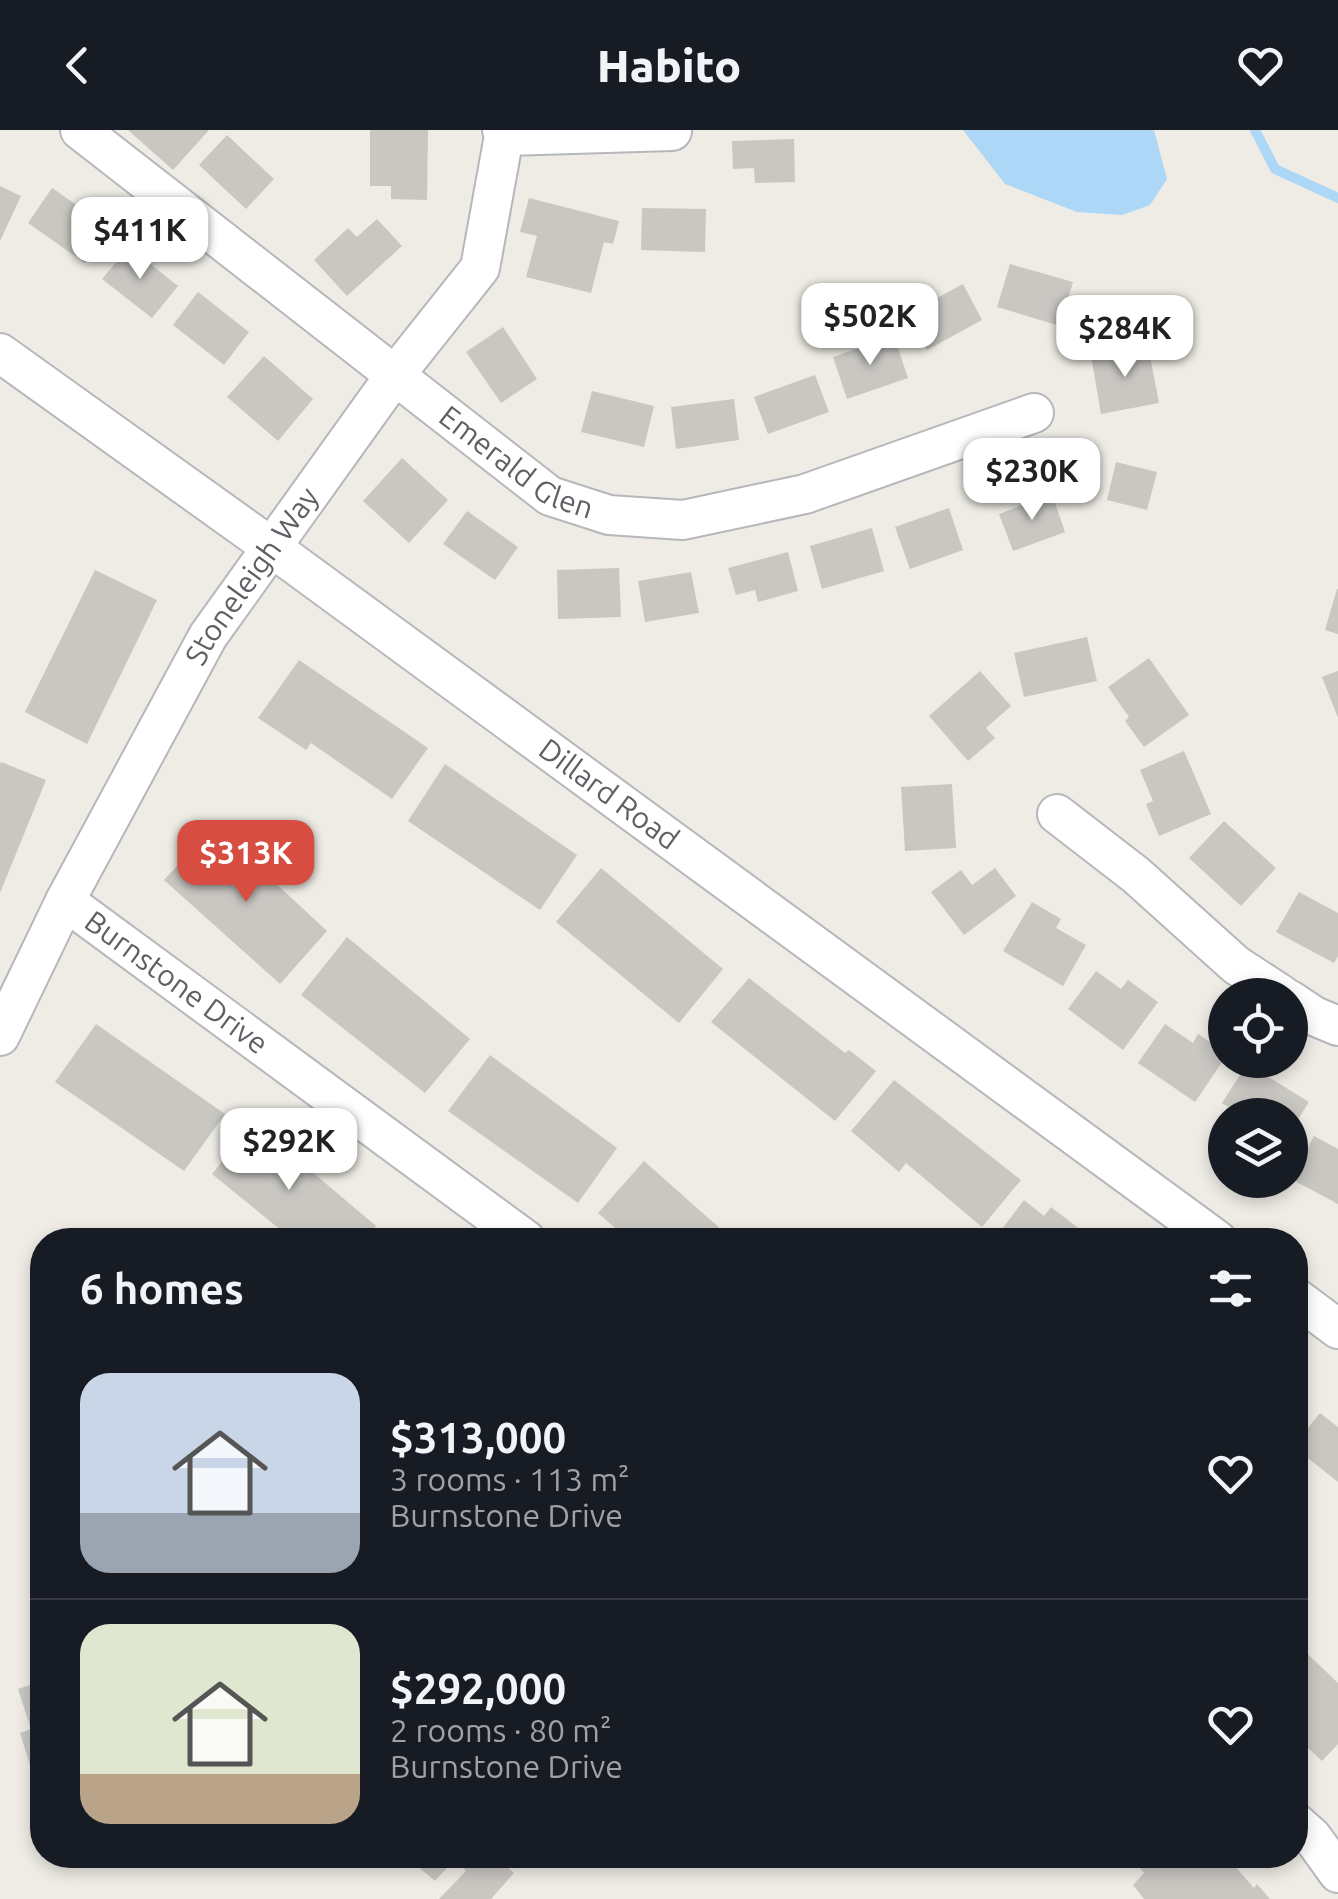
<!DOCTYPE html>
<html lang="en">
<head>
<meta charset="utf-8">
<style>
	:root { --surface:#171b24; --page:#242831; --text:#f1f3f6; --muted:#9ea1a6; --line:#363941; --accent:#d74d42 }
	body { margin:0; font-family:Ubuntu,sans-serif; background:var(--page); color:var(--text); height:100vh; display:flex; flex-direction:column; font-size:38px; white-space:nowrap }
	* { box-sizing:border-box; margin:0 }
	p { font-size:32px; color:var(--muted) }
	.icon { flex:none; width:55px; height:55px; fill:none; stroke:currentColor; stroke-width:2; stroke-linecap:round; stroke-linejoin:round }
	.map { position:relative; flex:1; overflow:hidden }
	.drawer { position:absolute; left:30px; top:1098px; width:1278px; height:640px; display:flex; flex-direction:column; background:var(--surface); border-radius:40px; box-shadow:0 5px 15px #0003 }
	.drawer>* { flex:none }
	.tools { position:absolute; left:1208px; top:848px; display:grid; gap:20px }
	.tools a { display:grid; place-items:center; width:100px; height:100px; border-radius:50%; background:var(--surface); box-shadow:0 5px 15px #0003; font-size:50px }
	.price { position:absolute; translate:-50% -85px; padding:0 22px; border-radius:20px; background:#fff; color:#222; font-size:32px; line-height:65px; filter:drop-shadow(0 2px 5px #0008) }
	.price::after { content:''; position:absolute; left:50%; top:60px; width:30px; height:22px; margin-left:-15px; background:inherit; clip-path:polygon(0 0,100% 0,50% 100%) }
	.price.current { background:var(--accent); color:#fff }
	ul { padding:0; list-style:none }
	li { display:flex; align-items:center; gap:30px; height:250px; padding:0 50px }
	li+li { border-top:2px solid var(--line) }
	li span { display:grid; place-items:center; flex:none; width:280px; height:200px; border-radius:30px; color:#555 }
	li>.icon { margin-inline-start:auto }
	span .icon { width:120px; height:120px; fill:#fffc; stroke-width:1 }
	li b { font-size:42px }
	h2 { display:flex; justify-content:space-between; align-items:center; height:120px; padding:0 50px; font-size:42px }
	header { display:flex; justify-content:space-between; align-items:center; height:130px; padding:0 50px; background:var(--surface); font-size:45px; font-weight:800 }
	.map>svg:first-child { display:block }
</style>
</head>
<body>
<header><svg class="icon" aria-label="back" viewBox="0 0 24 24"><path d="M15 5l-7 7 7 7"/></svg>Habito<svg class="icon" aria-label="heart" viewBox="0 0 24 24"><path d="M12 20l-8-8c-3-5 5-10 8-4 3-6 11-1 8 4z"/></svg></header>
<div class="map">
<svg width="1338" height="1769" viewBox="0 0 1338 1769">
	<rect width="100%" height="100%" fill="#eeece5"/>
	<path fill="#add7f6" d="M963,0h191l13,49 -17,26 -28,10 -45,-3 -72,-28z"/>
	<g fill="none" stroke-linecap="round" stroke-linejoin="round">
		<path stroke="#add7f6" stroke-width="10" d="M1255,0l20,39 63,29"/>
	</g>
	<g fill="#c9c7c2">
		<path d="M128,0h81l-36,40z"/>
		<path d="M370,0h58l-1,70 -36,-1v-13h-21z"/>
		<path d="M227,5l47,44 -28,30 -47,-44z"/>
		<path d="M794,9l1,43 -40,1 -1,-15 -21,1 -1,-28z"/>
		<path d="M0,56l21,10 -21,45z"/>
		<path d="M52,58l58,40 -25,35 -57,-40z"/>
		<path d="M529,68l90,23 -6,23 -9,-2 -13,51 -65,-16 11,-41 -17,-4z"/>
		<path d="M642,78l64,1 -1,43 -64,-2z"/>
		<path d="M377,89l25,27 -55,50 -33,-36 34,-32 9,9z"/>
		<path d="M129,117l49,39 -26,32 -50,-39z"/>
		<path d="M1010,134l63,18 -13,44 -63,-19z"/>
		<path d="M963,154l19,36 -55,30 -27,-49 18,-10 8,13z"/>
		<path d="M198,162l51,40 -25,33 -51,-40z"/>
		<path d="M503,197l34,52 -36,24 -35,-51z"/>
		<path d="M894,206l14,42 -61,21 -14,-42z"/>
		<path d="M1148,216l11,57 -58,11 -10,-58z"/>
		<path d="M264,226l49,43 -35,42 -51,-44z"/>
		<path d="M815,245l14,37 -61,22 -14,-37z"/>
		<path d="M592,261l62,15 -10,41 -63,-15z"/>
		<path d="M734,269l5,41 -63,9 -5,-42z"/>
		<path d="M402,328l46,42 -39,43 -46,-42z"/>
		<path d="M1116,332l41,10 -10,38 -40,-10z"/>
		<path d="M1052,364l13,38 -52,19 -14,-37z"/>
		<path d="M949,378l14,42 -53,19 -15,-42z"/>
		<path d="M467,381l51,36 -23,33 -52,-36z"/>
		<path d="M872,398l12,43 -62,18 -12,-43z"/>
		<path d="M788,422l10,39 -40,11 -3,-12 -19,5 -8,-27z"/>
		<path d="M619,438l2,49 -63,2 -1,-49z"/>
		<path d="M95,440l62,30 -70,144 -62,-32z"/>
		<path d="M691,442l8,41 -54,9 -7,-41z"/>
		<path d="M1337,459h1v45l-13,-4z"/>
		<path d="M1087,507l10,44 -73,16 -10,-44z"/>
		<path d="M1149,528l40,57 -45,32 -19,-26 4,-4 -21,-30z"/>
		<path d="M299,530l129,88 -36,51 -81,-56 -5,7 -48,-32z"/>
		<path d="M980,541l31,35 -25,22 9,10 -27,23 -39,-45z"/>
		<path d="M1338,541v47l-16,-41z"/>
		<path d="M1184,621l27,63 -52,22 -13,-32 7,-3 -13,-31z"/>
		<path d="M1,632l45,18 -46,113v-128z"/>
		<path d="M445,634l132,91 -37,55 -132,-89z"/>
		<path d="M952,654l4,64 -51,3 -4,-64z"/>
		<path d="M1224,691l52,47 -35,38 -52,-48z"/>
		<path d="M233,703l25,22 -5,7 74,69 -47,53 -116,-104 42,-45 17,11z"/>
		<path d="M601,738l122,101 -44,54 -123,-101z"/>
		<path d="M995,738l21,28 -52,39 -33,-43 30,-22 11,15z"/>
		<path d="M1299,762l39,21v43l-4,7 -58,-31z"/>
		<path d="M1032,772l29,17 -5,9 30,17 -23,41 -60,-35z"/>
		<path d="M347,807l123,102 -45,54 -124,-98z"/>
		<path d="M1096,841l25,18 7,-9 30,22 -35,48 -55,-41z"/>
		<path d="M749,848l96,75 4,-3 27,21 -41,50 -124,-99z"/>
		<path d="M96,894l129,90 -41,57 -129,-89z"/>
		<path d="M1165,894l28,19 5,-9 27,18v6l-30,44 -57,-39z"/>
		<path d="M490,925l127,93 -39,55 -130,-92z"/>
		<path d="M1247,934l62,38 -19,30v-17h-48l-20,-12z"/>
		<path d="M894,950l127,100 -39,47 -76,-64 -7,9 -48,-41z"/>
		<path d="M253,994l21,18 -4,4 29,25 5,-6 72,61 -12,14h-71l-81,-66z"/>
		<path d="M1314,1006l24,13v55l-47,-25z"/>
		<path d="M644,1031l89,79h-104l-31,-27z"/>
		<path d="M1024,1070l20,16 7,-9 31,24 -7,9h-58l-15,-11z"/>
		<path d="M1320,1283l18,14v55l-43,-34v-4z"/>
		<path d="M1295,1512l43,41v61l-16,17 -27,-25z"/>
		<path d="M42,1551v123l-22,-71 11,-4 -13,-40z"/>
		<path d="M404,1725h90l20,18 -23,26h-52l27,-28 -11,-12 -20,22z"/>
		<path d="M1130,1725h95l29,33 3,-4 13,15h-126l-11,-14 11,-12z"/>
	</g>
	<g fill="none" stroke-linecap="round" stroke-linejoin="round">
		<defs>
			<g id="minor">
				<path id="s1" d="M80,0l470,366 59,19 74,5 122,-26 229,-81"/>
				<path d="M504,6l168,-5"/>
				<path id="s2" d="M0,223l271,194 946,693"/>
				<path d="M1057,684l79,61 100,90 46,30"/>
				<path id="s3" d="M65,771l461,339"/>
				<path d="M1290,870l24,16 24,10"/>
				<path id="s4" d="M0,906l65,-135 143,-265 187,-261 85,-107 24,-132 -2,-6"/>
				<path d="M1295,1167l43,32"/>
				<path d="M1295,1692l17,15 26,36"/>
			</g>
		</defs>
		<use href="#minor" stroke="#b6b7bb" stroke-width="42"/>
		<use href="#minor" stroke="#fff" stroke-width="38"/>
	</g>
	<g text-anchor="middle" stroke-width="8" stroke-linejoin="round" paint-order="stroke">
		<g font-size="30" fill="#5d6064" stroke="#fff">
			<text dy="10" stroke="none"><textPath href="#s1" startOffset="550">Emerald Glen</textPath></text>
			<text dy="10" stroke="none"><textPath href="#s4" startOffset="525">Stoneleigh Way</textPath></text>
			<text dy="10" stroke="none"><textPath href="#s2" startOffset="752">Dillard Road</textPath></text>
			<text dy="10" stroke="none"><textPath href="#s3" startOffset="138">Burnstone Drive</textPath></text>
		</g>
	</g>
</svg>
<div class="tools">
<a><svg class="icon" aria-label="locate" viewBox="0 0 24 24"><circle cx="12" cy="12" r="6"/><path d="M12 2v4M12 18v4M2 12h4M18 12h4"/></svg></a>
<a><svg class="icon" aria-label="layers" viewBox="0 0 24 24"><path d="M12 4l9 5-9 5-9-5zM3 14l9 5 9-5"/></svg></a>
</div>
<b class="price" style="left:140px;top:152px">$411K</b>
<b class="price" style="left:870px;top:238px">$502K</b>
<b class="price" style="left:1125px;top:250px">$284K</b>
<b class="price" style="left:1032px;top:393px">$230K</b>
<b class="price current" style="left:246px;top:775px">$313K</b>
<b class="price" style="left:289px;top:1063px">$292K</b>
<section class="drawer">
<h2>6 homes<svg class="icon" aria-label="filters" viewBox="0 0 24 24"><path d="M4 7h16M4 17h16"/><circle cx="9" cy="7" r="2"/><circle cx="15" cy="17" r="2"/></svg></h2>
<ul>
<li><span style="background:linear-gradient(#c9d6e8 70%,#9aa5b1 0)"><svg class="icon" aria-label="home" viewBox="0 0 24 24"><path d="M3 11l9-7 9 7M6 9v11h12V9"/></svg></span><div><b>$313,000</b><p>3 rooms · 113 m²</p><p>Burnstone Drive</p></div><svg class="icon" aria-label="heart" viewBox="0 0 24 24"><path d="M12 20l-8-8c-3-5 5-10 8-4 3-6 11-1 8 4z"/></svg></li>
<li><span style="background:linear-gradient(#dfe7d0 75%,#b9a48a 0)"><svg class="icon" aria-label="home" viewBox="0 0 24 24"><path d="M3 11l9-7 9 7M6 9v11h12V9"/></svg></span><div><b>$292,000</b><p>2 rooms · 80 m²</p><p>Burnstone Drive</p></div><svg class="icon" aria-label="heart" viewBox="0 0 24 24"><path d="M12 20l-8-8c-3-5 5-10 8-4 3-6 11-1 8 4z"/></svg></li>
</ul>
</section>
</div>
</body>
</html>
